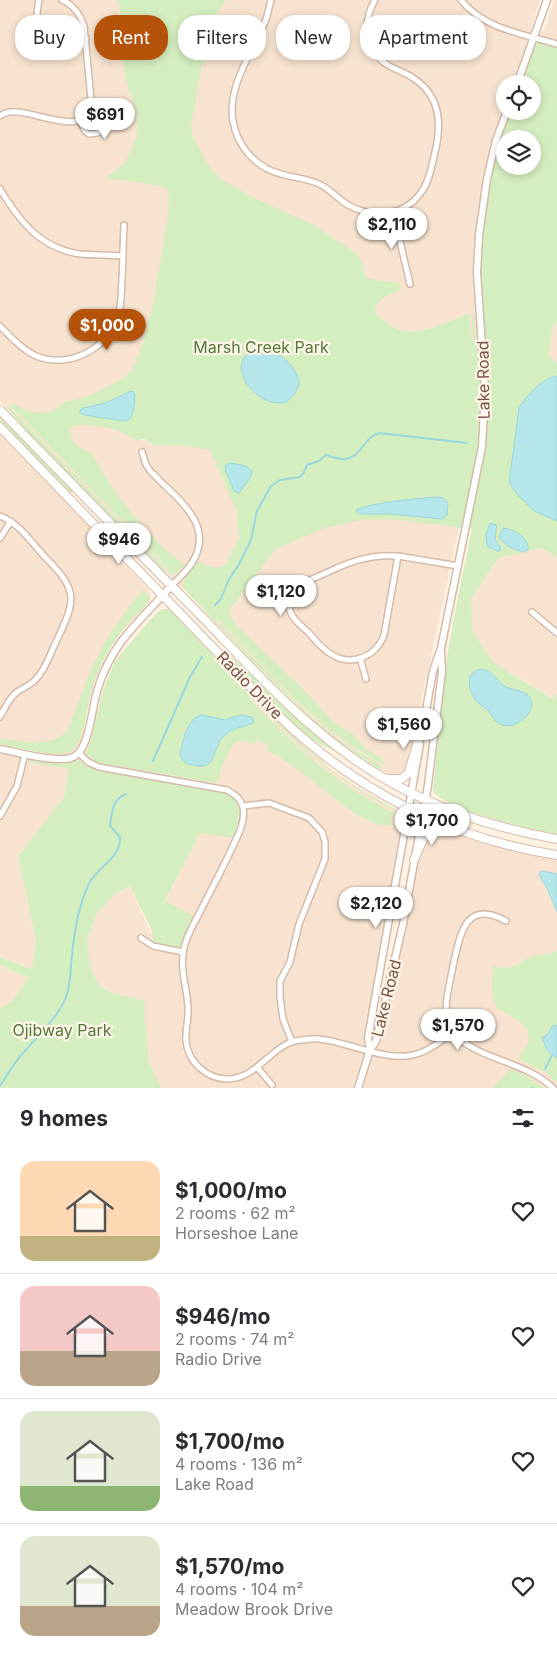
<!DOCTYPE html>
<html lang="en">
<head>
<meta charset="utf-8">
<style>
	:root { --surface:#fff; --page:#f2f2f3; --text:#2b2b33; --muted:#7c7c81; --line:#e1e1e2; --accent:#b45309 }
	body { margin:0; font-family:Inter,sans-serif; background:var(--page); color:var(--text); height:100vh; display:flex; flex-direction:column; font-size:19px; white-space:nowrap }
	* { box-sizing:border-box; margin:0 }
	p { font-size:16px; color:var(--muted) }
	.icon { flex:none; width:28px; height:28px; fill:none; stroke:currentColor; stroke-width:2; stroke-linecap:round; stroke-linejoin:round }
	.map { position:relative; height:1088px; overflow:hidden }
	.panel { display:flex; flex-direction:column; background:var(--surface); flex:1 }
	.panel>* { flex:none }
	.hud { position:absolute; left:15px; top:15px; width:528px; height:45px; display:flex; gap:10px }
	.tools { position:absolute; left:496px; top:75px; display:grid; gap:10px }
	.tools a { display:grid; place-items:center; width:45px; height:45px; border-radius:50%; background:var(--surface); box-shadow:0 2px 8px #0003; font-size:25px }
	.price { position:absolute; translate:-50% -42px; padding:0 11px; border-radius:18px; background:#fff; color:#222; font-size:16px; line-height:32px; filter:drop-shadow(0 1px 2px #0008) }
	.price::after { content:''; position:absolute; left:50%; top:30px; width:15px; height:11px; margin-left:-8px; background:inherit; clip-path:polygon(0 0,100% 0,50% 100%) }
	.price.selected { background:var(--accent); color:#fff }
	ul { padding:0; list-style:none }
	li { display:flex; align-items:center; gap:15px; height:125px; padding:0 20px }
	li+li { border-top:1px solid var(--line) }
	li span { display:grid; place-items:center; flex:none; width:140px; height:100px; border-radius:15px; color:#555 }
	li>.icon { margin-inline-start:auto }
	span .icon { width:60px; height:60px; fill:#fffc; stroke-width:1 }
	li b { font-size:21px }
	h2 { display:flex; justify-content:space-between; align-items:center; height:60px; padding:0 20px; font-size:21px }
	.chip { padding:0 18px; border-radius:20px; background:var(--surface); box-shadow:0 2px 8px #0003; font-size:18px; line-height:45px }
	.chip.selected { background:var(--accent); color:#fff }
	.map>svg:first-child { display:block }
</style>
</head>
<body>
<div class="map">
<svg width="557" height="1088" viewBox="0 0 557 1088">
	<rect width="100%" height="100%" fill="#fff2e3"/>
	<g fill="#f7e3d0">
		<path d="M0,0h117l6,15 52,172 -34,190 -21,53 18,10h9l7,6 28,-2 28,5 27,59 3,29 -15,37 -28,-11 -14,18v7l2,3 -35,-34 -150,-156z"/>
		<path d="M209,0h331l-9,27 3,10 11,-8 9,-29h3v44l-40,40h-12v27l-23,229 -66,-4 -26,-7 -25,-24 34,-16 -2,-6 -33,-1 -153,-110 -25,-44z"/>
		<path d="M557,321v42l-8,-6 3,-28z"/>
		<path d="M0,435l86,88 62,66 3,5 -2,8 -27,29 -16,23 -15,38 -5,22 -4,28 -6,9 -9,4h-13l-54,-11z"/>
		<path d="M398,518l61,9 -38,175 -11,61 -6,12 -12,2 -36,-23 -45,-35 -96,-97 60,-75 46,-20 41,-8z"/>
		<path d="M542,548l15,9v137l-3,5 -61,-37 -20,-30 -2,-33 27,-41z"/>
		<path d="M252,695l34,34 45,40 29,20 37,21 3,5 1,7 -14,108 -19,108 2,11 6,-8 46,-226 17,8 118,32v233h-396l-12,-27 -4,-39v-21l-34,-8 -12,-8 -9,-18 -3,-27 10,-27 17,-18 16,-9 23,52 12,-36 35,-70 32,6 7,-18v-13l-6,-9 -7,-4 -129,-23 -9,-3 -9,-8 -4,1 11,-10v3l1,3 9,5 119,21 3,-16z"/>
		<path d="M0,754l34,6 -5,2 40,7 -5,28 -46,59 18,85 -3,28 -33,-12z"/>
		<path d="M0,965l28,13 -15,22 -13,9z"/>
	</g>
	<g fill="#d5eec0" fill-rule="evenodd">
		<path d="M117,0h109l-14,20 -4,12 -17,93 2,12 15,27 7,10 8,6 29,17 60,27 44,29c8,7 5,17 11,25l13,3 18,1 2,8 -17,8 -8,9c0,8 6,11 11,15 19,18 44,7 65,-1 7,-2 11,-6 18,-7l3,26 1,-1 -2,-25h2l3,26h6l-5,-68 5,-69 25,-92h25v-27h-15l17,-46 23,6v277l-5,8 -3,28 8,6v194l-15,-9 -44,10 -27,41 2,33 20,30 60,37 4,-5v140c-22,-4 -117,-25 -124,-44l14,-133 9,-51 16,-77 -81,-10 -31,1 -38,9 -46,20 -45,59 -1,8 7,10 67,64 29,31 21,14 12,14 17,10v6c-23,-14 -46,-28 -66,-46 -35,-31 -66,-67 -99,-100l-2,1 94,96 32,26 40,25 -2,3 -41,-28 -34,-29 -59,-58 -63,-67c-2,-11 9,-18 14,-27 9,4 20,10 28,4l14,-27 -2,-26 -27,-62 -27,-5 -29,1c-5,-6 -10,-9 -17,-5 -5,-3 -10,-6 -15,-9 -9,-4 -43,-11 -51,-5 -4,20 11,17 21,28 8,10 14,24 22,35 18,25 46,58 71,75l-8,8 -8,2 -1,-5 -8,-10 -151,-156h6l6,4 10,4 11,1 9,-1 14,-10 20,-5 13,-5 24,-13 10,-9 12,-30 9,-36 14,-82 2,-24 -2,-8 -4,-3 -39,-7 -17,-1 1,-4c10,-4 17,-11 21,-21 19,-36 2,-46 -4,-81 -4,-24 1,-50 -8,-73zM505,139h27v27h-27z"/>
		<path d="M8,406l155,160 4,8 -136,-139 -25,-28z"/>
		<path d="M0,416l73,75 -3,3 -70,-72z"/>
		<path d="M143,590l8,8 -1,2c-5,8 -14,15 -21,22 -16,19 -28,40 -36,63 -5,16 -9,57 -21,66 -12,8 -57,-4 -72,-7v-6c20,3 46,10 64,-4 7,-6 22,-55 28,-67 13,-27 31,-55 51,-77z"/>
		<path d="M164,609h4l6,4c52,53 100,112 159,158 19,14 41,26 62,38h-4c-38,-21 -70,-44 -102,-73 -13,-12 -25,-27 -38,-38l-1,2c27,27 54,55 85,77 18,14 38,25 58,36l-3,12c-30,5 -81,-53 -109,-66v-2l-14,-6 1,-6 -11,-5 -3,5 -12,-5 -9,4 -12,25 -3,13 -3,1 -119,-21 -9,-6 -1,-4 5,-12 12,-50 12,-29 35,-41 10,-10z"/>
		<path d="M231,656c36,31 68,66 106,95l-1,1 -26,-13 -19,-16 -62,-65z"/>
		<path d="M30,760h4l29,4 16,-4 8,7 12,4 128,23c19,11 12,28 5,44l-32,-5 -35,68 32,17 -14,34 -30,-6 -1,-15 -22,-45 -16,9 -17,18 -10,27 3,27 9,18 12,8 34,8v21l4,39 12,27h-161v-79l13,-9 15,-22 -28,-13v-8l32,12 4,-28 -18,-85 46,-59 5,-28 -41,-7z"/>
		<path d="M557,950v75l-5,1 -9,16 4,8 10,8v25l-12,-11 -27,-13 11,-18 -2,-12 -9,-9 -17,-9 -6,-6 -3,-12 1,-27c26,6 21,-4 41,-10 10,-3 13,1 23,-6z"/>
		<path d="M511,1069l17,8 16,11h-52z"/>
	</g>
	<g fill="#b5e6ea" stroke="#9ad7dd">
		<path d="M131,18l8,3 6,6 -1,19 -4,6 -9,-1 -4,-3c0,-10 -5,-23 4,-30z"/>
		<path d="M263,349c14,1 35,18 36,33 0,8 -7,16 -13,20 -34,8 -68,-48 -23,-53z"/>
		<path d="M557,376v145l-23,-10 -17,-17 -8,-11 10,-75c8,-13 24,-30 38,-32z"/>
		<path d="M133,391l2,3c0,8 -1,19 -6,26l-6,1 -38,-6 -5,-2v-3l3,-2 23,-5 23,-11z"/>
		<path d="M230,463l16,3 6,5 -1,6 -12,16 -5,-2 -8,-19 -1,-6z"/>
		<path d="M436,497l8,1 4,6 -1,11 -5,4 -51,-5h-31l-4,-3c7,-8 67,-13 80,-14z"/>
		<path d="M490,523l6,2 1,2c-2,8 -4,13 3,19v5h-3l-10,-5 -1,-10z"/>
		<path d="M503,528c11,1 27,10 25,22l-4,2c-9,-2 -22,-7 -25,-16z"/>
		<path d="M482,669c11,2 15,13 24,18 8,4 20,3 24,11 8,14 -15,32 -28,27 -6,-2 -9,-8 -13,-13 -3,-4 -8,-7 -12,-10 -9,-11 -13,-31 5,-33z"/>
		<path d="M202,715l23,5 16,-5 11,2 2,5c-4,4 -20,5 -28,12 -16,12 -6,40 -37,30 -6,-2 -8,-5 -9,-11 3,-13 8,-36 22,-38z"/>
		<path d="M543,871l14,3v38l-9,-22 -9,-15 1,-3z"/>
		<path d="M557,1025v33l-10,-8 -5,-12 6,-4 4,-8z"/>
	</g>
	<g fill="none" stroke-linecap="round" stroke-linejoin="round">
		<g stroke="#9ad7dd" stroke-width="2">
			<path d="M215,605l6,-6 8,-20 9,-13 13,-26 6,-29 14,-25 9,-6 20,-3 3,-3 4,-9 12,-4 7,-6c7,2 13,5 20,4 15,-2 18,-22 33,-26l88,10"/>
			<path d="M153,761l37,-84 12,-20"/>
			<path d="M545,1069l7,-14"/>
			<path d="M0,1086c6,-9 12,-20 19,-28 15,-19 38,-38 47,-61 5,-13 4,-27 6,-41 2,-24 6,-48 16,-70 10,-22 32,-25 32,-49l-10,-11c2,-14 2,-27 16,-32"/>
			<path d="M532,1088h1"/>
		</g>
		<defs>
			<g id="minor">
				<path d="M39,0c-1,5 -2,11 -2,16 1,24 32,21 49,22"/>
				<path d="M271,0c-2,7 -3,15 -6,22 -13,31 -38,64 -32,99 4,25 23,47 48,53 13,4 27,4 40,11 10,5 17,14 27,20 25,14 58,11 74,-14 8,-11 10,-27 13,-39 7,-28 5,-57 -22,-74 -8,-6 -18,-8 -27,-14 -21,-15 -24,-43 -11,-64"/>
				<path d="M461,0c23,29 62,34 96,44"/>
				<path d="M0,116c3,-2 7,-4 11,-4 24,-3 79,31 80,-13l-7,-73c-4,-12 -10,-21 -22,-26"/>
				<path d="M80,121l5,10 4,3 9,-1 3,-8 -2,-5 -10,-7"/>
				<path d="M0,189c20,33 40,59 80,65 14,1 29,1 43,2"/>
				<path d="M393,212l17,72"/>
				<path d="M0,326c10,10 19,21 32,28 32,17 75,-3 86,-37 4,-13 3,-26 4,-38 1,-18 1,-36 2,-54"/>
				<path d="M142,452c2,4 2,10 5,14 3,6 9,10 13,15 23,22 54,47 32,82 -6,9 -14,16 -21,23"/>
				<path d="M0,516c18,6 32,27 45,41 34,34 31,43 11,85 -6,12 -10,27 -20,37 -5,6 -12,8 -19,13 -8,6 -12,16 -17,25"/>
				<path d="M0,538l11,-17"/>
				<path d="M398,556l-14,79c-8,22 -33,32 -53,19 -9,-5 -16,-14 -22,-21 -6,-6 -15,-12 -18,-20 -3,-6 -3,-13 0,-18 6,-12 24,-17 35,-22 23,-11 44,-19 70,-17h2l60,10"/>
				<path d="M532,612l25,21"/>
				<path d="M360,658l6,21"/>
				<path d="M79,753l9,9 11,5 128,23c18,9 19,21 14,38 -11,27 -25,52 -38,78 -6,12 -14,25 -18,38 -7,22 2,41 3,63 1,12 -3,23 -2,34 2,21 20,37 40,38 28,1 42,-28 65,-37 6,-2 13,-2 19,-3 11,-1 22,2 33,5 25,6 51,18 77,9 12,-4 22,-13 33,-20 25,27 72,28 100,55"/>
				<path d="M243,806l26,-3 40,15 13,14 3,10v17l-26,65 -9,38 -10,19v16l3,22 9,23"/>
				<path d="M0,816l17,-30 8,-32"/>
				<path d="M141,938l12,8 30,6"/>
				<path d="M453,1033c-13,-21 -4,-44 0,-67 7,-31 12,-68 53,-45"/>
				<path d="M257,1067l15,18"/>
			</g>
			<g id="tertiary">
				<path d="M517,84l30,-84"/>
				<path d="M423,727l10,-56 8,-23 41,-201 3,-56 -8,-119 2,-37 8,-56 9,-39 11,-29"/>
				<path d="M0,749c17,3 62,16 75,7 15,-9 17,-51 23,-68 15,-48 42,-66 73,-102"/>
				<path d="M370,1050l-2,-12 52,-294"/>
				<path d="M358,1088l12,-38 6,-9 27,-117 25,-139 14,-113 -1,-20"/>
			</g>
			<g id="secondary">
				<path d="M0,410c69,71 137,141 206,211 54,56 107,115 174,155 55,33 114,52 177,63"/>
				<path d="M0,427l279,289c77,75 172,123 278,139"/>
				<path d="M388,779h13l7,-5 16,-51"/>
				<path d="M414,860l10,-23 6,-9 15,-2"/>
			</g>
		</defs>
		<use href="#minor" stroke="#d4bbaa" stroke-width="8"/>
		<use href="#tertiary" stroke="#d4bbaa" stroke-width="9"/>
		<use href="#secondary" stroke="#d7baa8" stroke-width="10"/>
		<use href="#minor" stroke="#fff" stroke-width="5"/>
		<use href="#tertiary" stroke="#fff" stroke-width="6"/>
		<use href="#secondary" stroke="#fff" stroke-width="8"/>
	</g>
	<g text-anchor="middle" stroke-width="4.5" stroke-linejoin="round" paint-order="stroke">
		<g font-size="16" fill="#517a3a" stroke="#fff6eb">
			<text x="261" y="353">Marsh Creek Park</text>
			<text x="62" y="1036">Ojibway Park</text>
		</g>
		<g font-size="16" fill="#7a5546" stroke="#fff6eb">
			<text transform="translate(483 380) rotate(-91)" y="6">Lake Road</text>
			<text transform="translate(250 685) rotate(46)" y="6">Radio Drive</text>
			<text transform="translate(386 998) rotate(-76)" y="6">Lake Road</text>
		</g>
	</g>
</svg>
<div class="tools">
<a><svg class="icon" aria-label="locate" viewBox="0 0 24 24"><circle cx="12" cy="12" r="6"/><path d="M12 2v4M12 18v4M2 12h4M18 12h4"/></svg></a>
<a><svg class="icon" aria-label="layers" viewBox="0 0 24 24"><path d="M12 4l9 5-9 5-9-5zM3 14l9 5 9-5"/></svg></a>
</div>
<b class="price" style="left:105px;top:140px">$691</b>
<b class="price" style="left:392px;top:250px">$2,110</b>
<b class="price selected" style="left:107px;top:351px">$1,000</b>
<b class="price" style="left:119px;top:565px">$946</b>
<b class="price" style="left:281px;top:617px">$1,120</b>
<b class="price" style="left:404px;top:750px">$1,560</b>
<b class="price" style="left:432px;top:846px">$1,700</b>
<b class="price" style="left:376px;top:929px">$2,120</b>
<b class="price" style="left:458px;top:1051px">$1,570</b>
<div class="hud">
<a class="chip">Buy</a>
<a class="chip selected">Rent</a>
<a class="chip">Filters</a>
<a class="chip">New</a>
<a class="chip">Apartment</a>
</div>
</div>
<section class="panel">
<h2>9 homes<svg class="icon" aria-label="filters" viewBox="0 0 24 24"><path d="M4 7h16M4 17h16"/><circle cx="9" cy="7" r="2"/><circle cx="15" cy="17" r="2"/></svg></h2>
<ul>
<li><span style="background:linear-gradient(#ffd9b3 75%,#c2b280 0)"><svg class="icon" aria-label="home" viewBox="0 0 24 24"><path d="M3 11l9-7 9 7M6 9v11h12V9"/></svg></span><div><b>$1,000/mo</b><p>2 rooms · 62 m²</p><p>Horseshoe Lane</p></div><svg class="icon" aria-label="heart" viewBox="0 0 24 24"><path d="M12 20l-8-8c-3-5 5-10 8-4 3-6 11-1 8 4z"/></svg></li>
<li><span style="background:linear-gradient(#f6c9c9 65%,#b9a48a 0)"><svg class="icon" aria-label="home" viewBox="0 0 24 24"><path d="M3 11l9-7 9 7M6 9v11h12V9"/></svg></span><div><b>$946/mo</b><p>2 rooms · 74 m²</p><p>Radio Drive</p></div><svg class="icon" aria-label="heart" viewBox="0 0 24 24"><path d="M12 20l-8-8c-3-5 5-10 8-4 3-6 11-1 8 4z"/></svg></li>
<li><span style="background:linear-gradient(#dfe7d0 75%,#8fb573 0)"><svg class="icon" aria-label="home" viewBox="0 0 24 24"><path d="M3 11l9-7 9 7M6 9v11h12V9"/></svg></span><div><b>$1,700/mo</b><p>4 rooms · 136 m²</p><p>Lake Road</p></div><svg class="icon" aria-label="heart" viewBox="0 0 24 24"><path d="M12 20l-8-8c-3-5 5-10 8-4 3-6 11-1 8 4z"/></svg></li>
<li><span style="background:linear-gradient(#dfe7d0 70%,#b9a48a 0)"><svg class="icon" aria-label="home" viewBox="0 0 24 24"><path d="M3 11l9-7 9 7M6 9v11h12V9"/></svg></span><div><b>$1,570/mo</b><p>4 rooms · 104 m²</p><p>Meadow Brook Drive</p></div><svg class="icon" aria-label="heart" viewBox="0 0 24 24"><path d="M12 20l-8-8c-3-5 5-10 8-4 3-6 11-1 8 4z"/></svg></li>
</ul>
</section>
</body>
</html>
